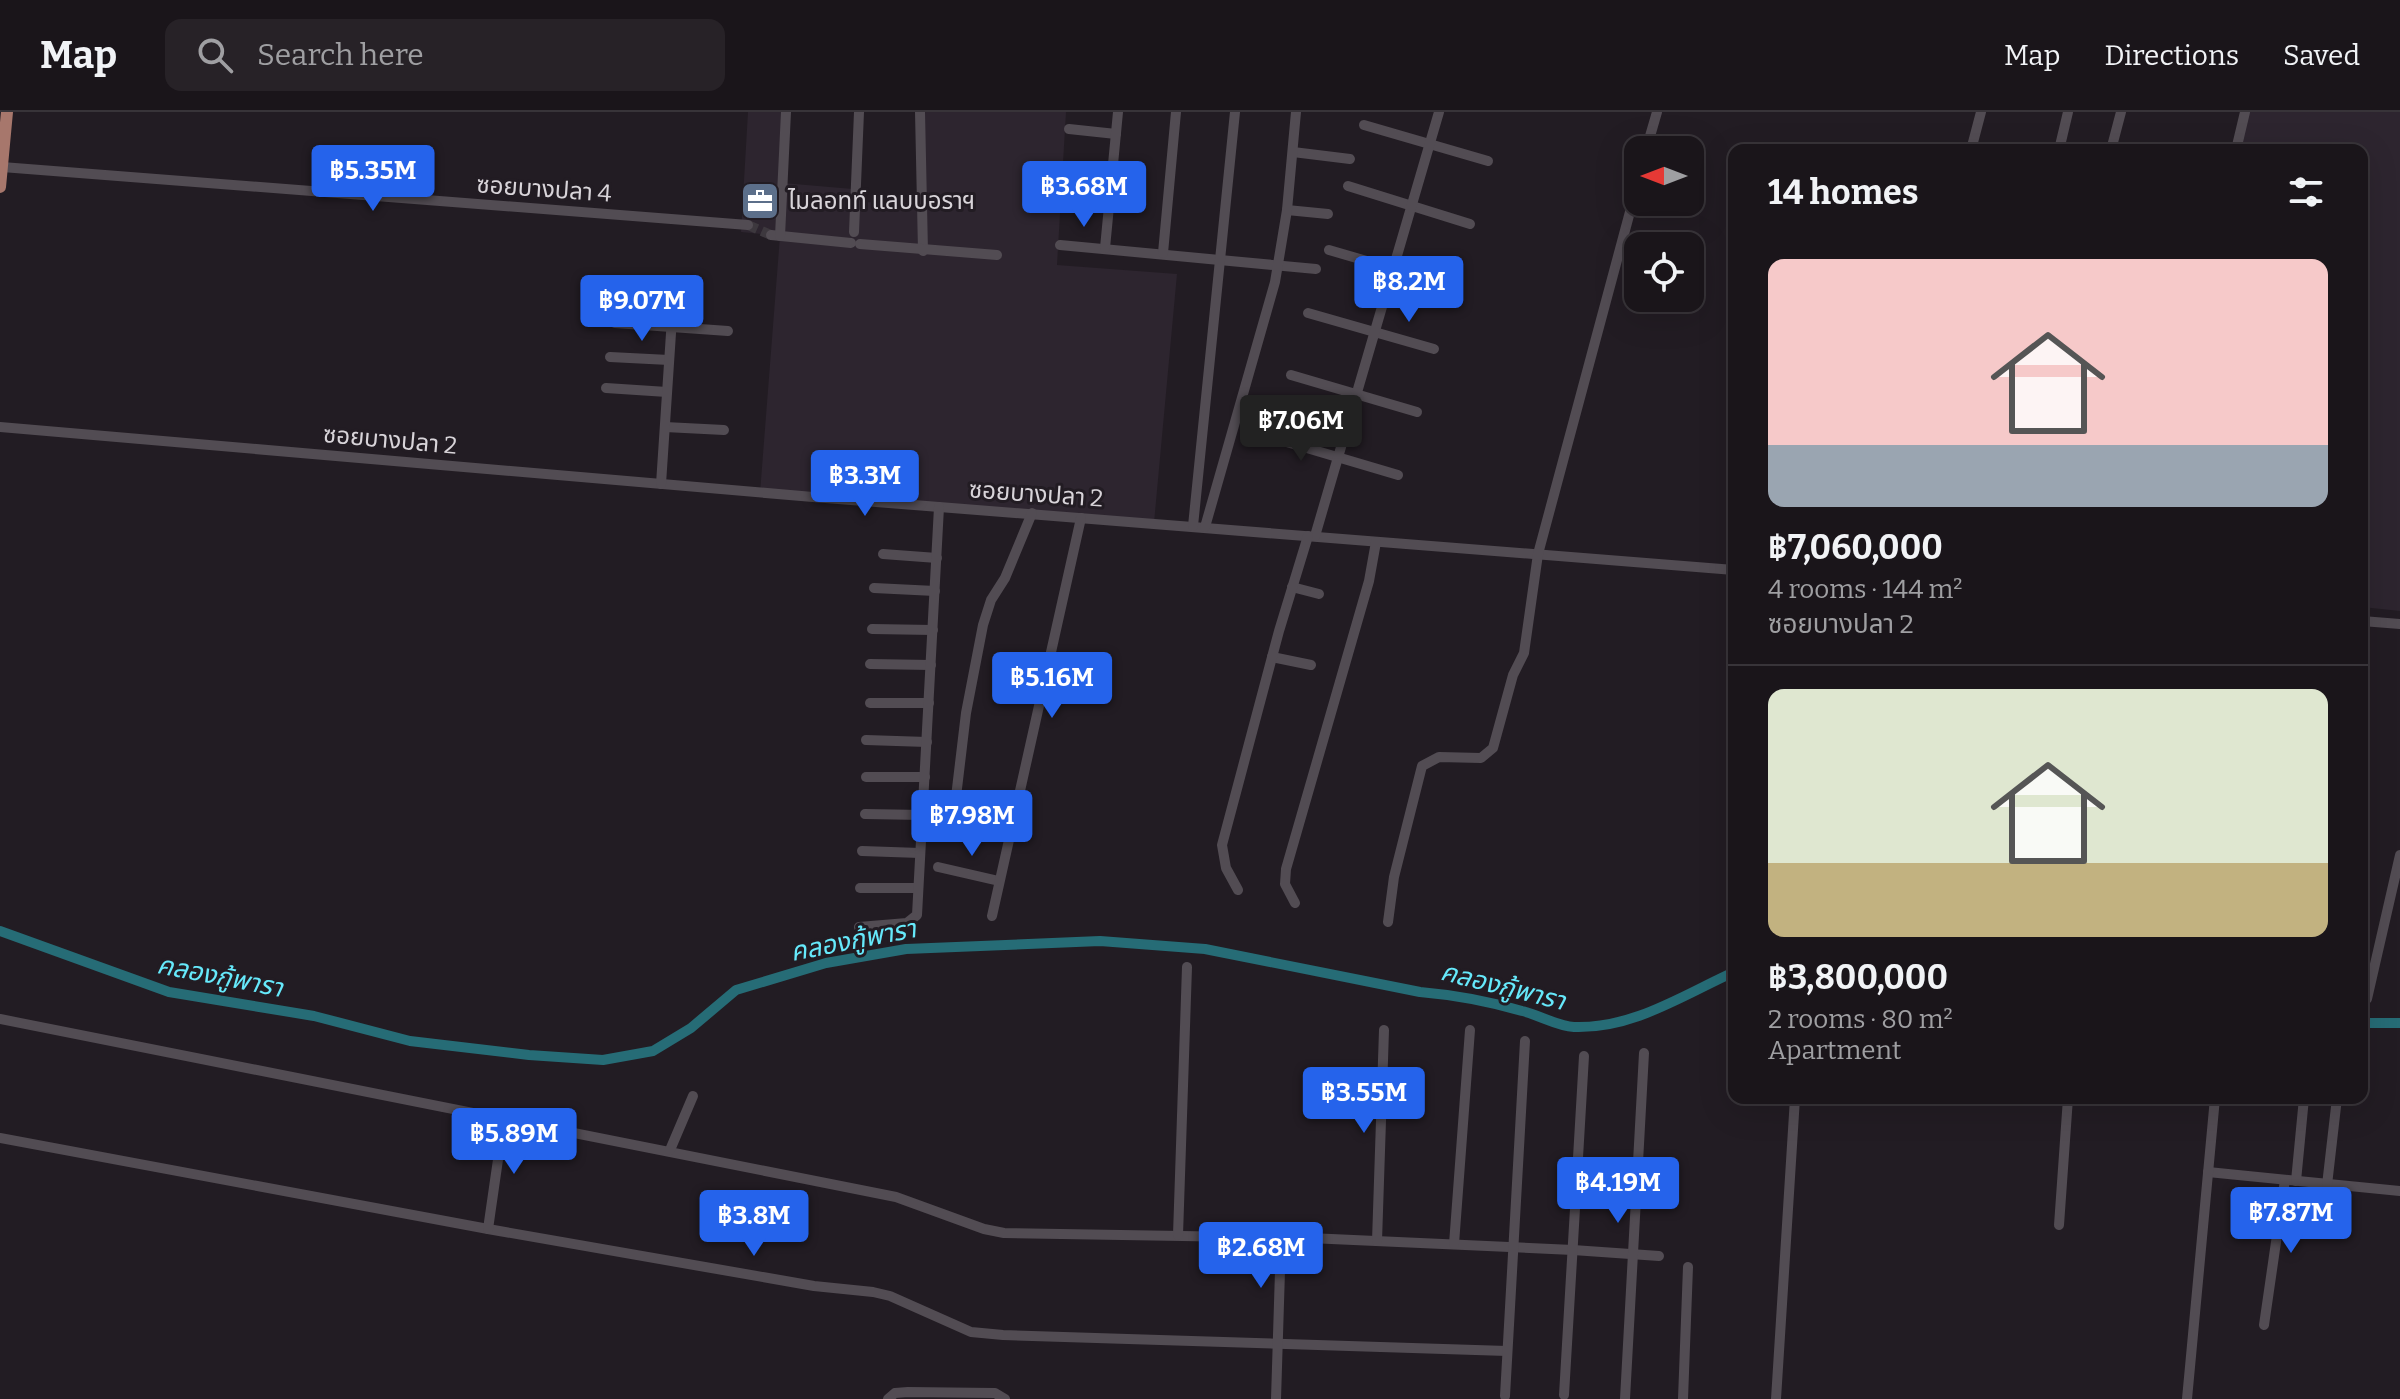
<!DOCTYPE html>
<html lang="en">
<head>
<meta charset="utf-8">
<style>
	:root { --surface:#1a151a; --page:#272227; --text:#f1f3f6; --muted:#9f9fa2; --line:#383439; --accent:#2563eb }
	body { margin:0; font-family:Bitter,"Noto Sans Thai",serif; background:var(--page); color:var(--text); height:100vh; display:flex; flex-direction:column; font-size:30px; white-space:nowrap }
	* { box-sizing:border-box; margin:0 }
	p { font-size:26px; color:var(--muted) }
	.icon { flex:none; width:44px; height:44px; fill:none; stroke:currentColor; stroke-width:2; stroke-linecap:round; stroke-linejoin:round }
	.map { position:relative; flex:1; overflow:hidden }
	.details { position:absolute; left:1728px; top:32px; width:640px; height:960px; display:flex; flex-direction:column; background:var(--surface); border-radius:16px; box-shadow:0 8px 32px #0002,0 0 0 2px var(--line) }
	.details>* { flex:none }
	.needle { width:52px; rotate:270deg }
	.fabs { position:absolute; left:1624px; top:24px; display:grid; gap:16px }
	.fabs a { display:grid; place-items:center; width:80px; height:80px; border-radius:16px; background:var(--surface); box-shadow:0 8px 32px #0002,0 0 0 2px var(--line); font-size:40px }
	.price { position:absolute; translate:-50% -68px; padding:0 18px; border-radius:8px; background:var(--accent); color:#fff; font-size:26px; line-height:52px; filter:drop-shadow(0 2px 4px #0008) }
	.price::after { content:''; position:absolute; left:50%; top:48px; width:24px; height:18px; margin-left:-12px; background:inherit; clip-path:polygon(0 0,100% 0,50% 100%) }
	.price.active { background:#222; color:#fff }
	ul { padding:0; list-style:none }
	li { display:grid; align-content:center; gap:16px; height:424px; padding:0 40px }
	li+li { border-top:2px solid var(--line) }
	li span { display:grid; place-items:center; height:248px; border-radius:16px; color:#555 }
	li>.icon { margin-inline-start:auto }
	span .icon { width:144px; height:144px; fill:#fffc; stroke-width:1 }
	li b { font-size:34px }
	h2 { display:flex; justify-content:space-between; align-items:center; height:96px; padding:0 40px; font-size:34px }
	header { display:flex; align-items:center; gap:48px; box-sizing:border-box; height:112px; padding:0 40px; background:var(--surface); border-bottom:2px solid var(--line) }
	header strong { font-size:38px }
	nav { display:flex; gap:44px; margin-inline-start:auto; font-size:28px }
	.search { width:560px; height:72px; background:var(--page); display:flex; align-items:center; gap:20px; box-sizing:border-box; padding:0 28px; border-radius:16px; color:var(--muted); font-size:30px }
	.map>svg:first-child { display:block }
</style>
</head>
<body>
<header>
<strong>Map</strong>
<div class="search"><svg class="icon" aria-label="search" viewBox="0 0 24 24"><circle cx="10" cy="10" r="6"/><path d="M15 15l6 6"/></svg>Search here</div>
<nav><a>Map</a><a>Directions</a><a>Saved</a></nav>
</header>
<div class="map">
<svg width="2400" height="1287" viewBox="0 0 2400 1287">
	<rect width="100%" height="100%" fill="#221c23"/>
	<g fill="#2d252f">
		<path d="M748,0h37l-2,71 70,6v13l68,1 1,-91h144l-9,153 120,9 -23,249 -394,-30 20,-257 -39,-4z"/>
		<path d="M2245,0h155v499l-38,-4v-457h-127z"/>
	</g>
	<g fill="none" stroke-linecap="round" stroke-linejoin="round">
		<g stroke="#266c76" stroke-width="10">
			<path d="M0,819l169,61 145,24 96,25 119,14 74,5 50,-9 38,-23 45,-38 90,-27 80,-14 194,-8 105,8 215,43c35,3 68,9 102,19 17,4 35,15 52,16 59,2 109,-32 160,-55"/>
			<path d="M2362,911h38"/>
		</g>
		<path stroke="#3d383e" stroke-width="10" stroke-dasharray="10 5" stroke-linecap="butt" d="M748,113l23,10"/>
		<g stroke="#524c53" stroke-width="10">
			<path d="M920,0l3,139"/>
			<path d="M1364,13l124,36"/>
			<path d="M1069,17l47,5"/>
			<path d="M1646,38l11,-38"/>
			<path d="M1971,38l10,-38"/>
			<path d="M2059,38l9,-38"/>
			<path d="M2111,38l10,-38"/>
			<path d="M2236,38l9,-38"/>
			<path d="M1293,40l57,7"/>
			<path d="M2,55l746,58"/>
			<path d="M1348,74l122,38"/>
			<path d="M1064,75l47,3"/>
			<path d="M1287,98l41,4"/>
			<path d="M854,120l5,-120"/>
			<path d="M771,123l80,8"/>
			<path d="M780,124l6,-124"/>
			<path d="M860,132l137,11"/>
			<path d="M1060,133l256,24"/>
			<path d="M1105,136l13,-136"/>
			<path d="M1329,138l123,36"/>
			<path d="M1163,141l13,-141"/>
			<path d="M1308,201l126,36"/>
			<path d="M615,211l113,8"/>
			<path d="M610,245l59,3"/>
			<path d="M1291,263l126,37"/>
			<path d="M606,276l61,4"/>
			<path d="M0,315l813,70 921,73"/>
			<path d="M665,315l59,3"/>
			<path d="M1273,326l125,37"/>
			<path d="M661,372l12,-181"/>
			<path d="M1193,414l42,-414"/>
			<path d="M1205,415l70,-245 12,-72 9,-98"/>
			<path d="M1315,424l124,-424"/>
			<path d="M883,442l54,4"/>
			<path d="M1292,475l27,7"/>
			<path d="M874,476l61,3"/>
			<path d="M2362,509l38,3"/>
			<path d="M872,517l61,1"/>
			<path d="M1272,545l39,8"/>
			<path d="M870,552l61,1"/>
			<path d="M870,591h59"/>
			<path d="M866,628l61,2"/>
			<path d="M866,665h59"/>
			<path d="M865,702l58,1"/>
			<path d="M953,710l13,-109 17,-88 8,-25 14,-22 27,-65"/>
			<path d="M862,739l58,2"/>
			<path d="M938,755l61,14"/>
			<path d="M860,776h58"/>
			<path d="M1238,778l-12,-22 -4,-23 57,-214 29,-95"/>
			<path d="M1295,791l-10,-19 1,-15 83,-288 7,-39"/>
			<path d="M992,804l89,-398"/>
			<path d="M1388,810l6,-45 28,-111 17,-9 42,1 12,-10 20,-73 11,-22 14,-99 100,-372"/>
			<path d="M859,815l48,-4 10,-8 22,-408"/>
			<path d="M2367,887l33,-144"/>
			<path d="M0,907l896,178 88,32 20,4 305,5 264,12 86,6"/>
			<path d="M0,1026l488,91 326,57 59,6 17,4 81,36 32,3 504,16"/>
			<path d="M670,1038l23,-54"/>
			<path d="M2208,1060l192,19"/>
			<path d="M2296,1069l8,-83"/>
			<path d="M2327,1073l10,-87"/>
			<path d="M2059,1113l9,-127"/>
			<path d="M488,1117l16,-111"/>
			<path d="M1178,1123l9,-268"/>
			<path d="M1377,1129l7,-211"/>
			<path d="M1454,1132l16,-214"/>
			<path d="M2264,1213l21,-145"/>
			<path d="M1564,1283l20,-339"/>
			<path d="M1505,1284l20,-355"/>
			<path d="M888,1287l7,-6 13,-1 87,1 10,6"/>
			<path d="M1276,1287l5,-160"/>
			<path d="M1625,1287l19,-346"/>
			<path d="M1683,1287l5,-132"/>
			<path d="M1776,1287l19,-301"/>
			<path d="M2187,1287l28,-301"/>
		</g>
		<path stroke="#a7776c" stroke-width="12" d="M0,75l7,-75"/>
	</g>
	<defs>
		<symbol id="office-square" viewBox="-11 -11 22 22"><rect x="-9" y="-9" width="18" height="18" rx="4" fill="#5c6f8a" stroke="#221c23"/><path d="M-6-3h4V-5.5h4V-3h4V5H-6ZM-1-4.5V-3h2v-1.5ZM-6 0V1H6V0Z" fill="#fff"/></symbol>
	</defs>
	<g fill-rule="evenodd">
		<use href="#office-square" x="738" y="67" width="44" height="44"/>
	</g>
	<g text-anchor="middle" stroke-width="6" stroke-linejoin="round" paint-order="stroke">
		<g font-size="24" fill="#d8d4d9" stroke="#221c23">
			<text transform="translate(544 77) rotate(4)" y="8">ซอยบางปลา 4</text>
			<text transform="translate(390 328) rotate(5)" y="8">ซอยบางปลา 2</text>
			<text transform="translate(1036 382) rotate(4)" y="8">ซอยบางปลา 2</text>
		</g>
		<g font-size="24" fill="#d8d4d9" stroke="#221c23" text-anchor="start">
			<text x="788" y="97">ไมลอทท์ แลบบอราฯ</text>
		</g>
		<g font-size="26" font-style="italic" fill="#66e9fb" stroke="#221c23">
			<text transform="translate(853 828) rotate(-11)" y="9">คลองกู้พารา</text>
			<text transform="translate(220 864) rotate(11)" y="9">คลองกู้พารา</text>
			<text transform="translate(1503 874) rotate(14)" y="9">คลองกู้พารา</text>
		</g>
	</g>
</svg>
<div class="fabs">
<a><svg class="needle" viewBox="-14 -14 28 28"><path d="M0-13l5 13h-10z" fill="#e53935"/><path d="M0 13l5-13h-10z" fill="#9f9fa2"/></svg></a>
<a><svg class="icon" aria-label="locate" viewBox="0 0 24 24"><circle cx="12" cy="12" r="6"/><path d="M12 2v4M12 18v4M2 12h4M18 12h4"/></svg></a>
</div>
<b class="price" style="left:373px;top:101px">฿5.35M</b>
<b class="price" style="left:1084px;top:117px">฿3.68M</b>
<b class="price" style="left:1409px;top:212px">฿8.2M</b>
<b class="price" style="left:642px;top:231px">฿9.07M</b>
<b class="price active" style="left:1301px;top:351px">฿7.06M</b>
<b class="price" style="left:865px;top:406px">฿3.3M</b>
<b class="price" style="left:1052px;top:608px">฿5.16M</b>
<b class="price" style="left:972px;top:746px">฿7.98M</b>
<b class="price" style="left:1364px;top:1023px">฿3.55M</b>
<b class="price" style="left:514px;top:1064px">฿5.89M</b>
<b class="price" style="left:1618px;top:1113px">฿4.19M</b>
<b class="price" style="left:2291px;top:1143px">฿7.87M</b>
<b class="price" style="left:754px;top:1146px">฿3.8M</b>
<b class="price" style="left:1261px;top:1178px">฿2.68M</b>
<section class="details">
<h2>14 homes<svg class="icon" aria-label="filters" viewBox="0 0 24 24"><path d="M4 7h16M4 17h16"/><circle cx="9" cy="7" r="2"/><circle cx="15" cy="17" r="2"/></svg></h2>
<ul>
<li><span style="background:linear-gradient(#f6c9c9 75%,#9aa5b1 0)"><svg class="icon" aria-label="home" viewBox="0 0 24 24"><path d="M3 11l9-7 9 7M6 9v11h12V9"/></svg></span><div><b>฿7,060,000</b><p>4 rooms · 144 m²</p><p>ซอยบางปลา 2</p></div></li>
<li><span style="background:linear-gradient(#dfe7d0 70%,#c2b280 0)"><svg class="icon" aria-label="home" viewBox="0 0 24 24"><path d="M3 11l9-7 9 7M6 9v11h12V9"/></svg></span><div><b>฿3,800,000</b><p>2 rooms · 80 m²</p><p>Apartment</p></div></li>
</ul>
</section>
</div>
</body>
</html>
